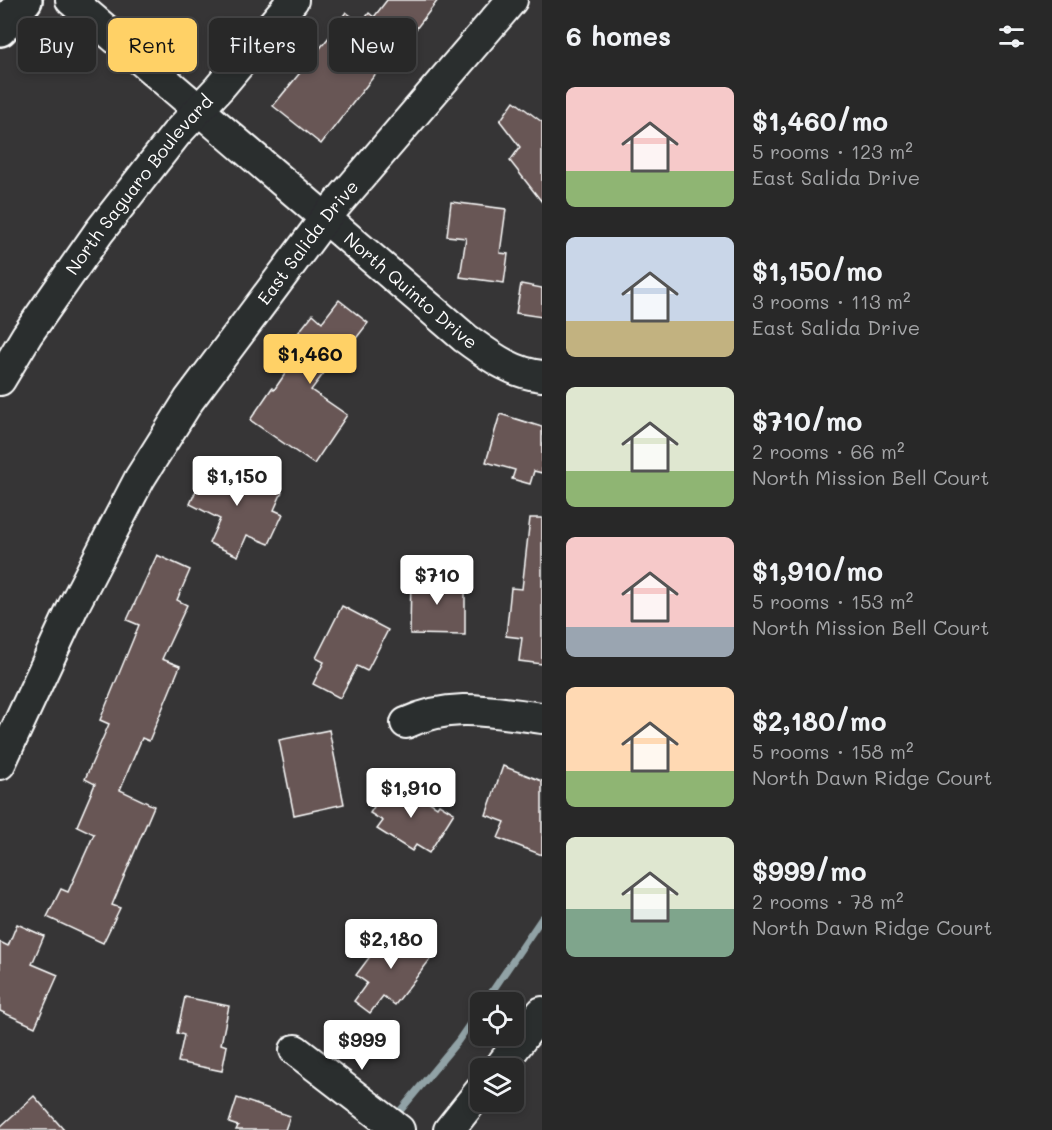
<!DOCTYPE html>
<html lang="en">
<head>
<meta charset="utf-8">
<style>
	:root { --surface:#282828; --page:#343434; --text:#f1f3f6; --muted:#a5a6a8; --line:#444445; --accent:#ffd166 }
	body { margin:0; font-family:Mali,sans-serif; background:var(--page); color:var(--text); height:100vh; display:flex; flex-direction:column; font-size:22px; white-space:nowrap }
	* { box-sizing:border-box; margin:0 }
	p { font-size:20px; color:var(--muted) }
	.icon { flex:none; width:33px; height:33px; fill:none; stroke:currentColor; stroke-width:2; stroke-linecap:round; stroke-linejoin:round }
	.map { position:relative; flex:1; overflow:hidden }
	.panel { display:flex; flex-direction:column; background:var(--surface); width:510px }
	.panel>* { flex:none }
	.guide { position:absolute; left:18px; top:18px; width:434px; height:54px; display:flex; gap:12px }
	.buttons { position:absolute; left:470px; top:992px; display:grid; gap:12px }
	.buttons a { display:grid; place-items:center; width:54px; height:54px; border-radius:9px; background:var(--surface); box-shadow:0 3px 9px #0003,0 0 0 2px var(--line); font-size:30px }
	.price { position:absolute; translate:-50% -51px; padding:0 14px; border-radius:6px; background:#fff; color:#222; font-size:20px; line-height:39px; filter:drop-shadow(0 2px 3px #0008) }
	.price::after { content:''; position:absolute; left:50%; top:36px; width:18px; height:14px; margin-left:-9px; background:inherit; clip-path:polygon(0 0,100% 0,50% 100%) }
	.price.selected { background:var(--accent); color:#111 }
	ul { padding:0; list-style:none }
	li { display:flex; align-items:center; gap:18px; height:150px; padding:0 24px }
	li span { display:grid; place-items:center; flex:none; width:168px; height:120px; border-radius:9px; color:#555 }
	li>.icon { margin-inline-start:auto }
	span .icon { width:72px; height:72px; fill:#fffc; stroke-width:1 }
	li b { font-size:26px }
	h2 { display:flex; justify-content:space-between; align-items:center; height:72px; padding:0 24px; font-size:26px }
	.pill { padding:0 21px; border-radius:9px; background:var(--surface); box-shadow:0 3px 9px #0003,0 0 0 2px var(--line); font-size:21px; line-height:54px }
	.pill.selected { background:var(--accent); color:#111 }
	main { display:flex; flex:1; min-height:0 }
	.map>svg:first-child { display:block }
</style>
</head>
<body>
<main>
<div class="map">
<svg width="542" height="1130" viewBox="0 0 542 1130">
	<rect width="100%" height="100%" fill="#363536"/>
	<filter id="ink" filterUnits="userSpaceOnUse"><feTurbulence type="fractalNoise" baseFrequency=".0167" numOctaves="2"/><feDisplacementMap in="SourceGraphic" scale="12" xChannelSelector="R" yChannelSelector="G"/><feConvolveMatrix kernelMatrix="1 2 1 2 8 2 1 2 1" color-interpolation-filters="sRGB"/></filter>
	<g filter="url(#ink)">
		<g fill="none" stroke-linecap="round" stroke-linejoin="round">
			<g stroke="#91a2a6" stroke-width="7">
				<path d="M485,1002l57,-84"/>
				<path d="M395,1117l63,-76 22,-32"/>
			</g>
		</g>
		<g fill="#685654" stroke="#fff" stroke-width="1.5">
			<path d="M387,0h51l-53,70 -4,-3 -60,77 -48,-38 61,-75 -1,-1 13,-18 15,12 8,-11 5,4z"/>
			<path d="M514,101l28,21v80l-32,-41 10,-14 -20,-26z"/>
			<path d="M451,202l55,7 -6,44 8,1 -4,29 -44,-6 6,-39 -19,-2z"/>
			<path d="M521,284l21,4v29l-26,-4z"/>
			<path d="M339,300l29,23 -31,40 -4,-2 -22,29 36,25 -33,49 -64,-44 22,-32 2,2 24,-35 -11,-8 26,-33 9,8z"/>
			<path d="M500,414l42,13v46l-8,-2 -4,13 -18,-5 3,-9 -29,-8z"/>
			<path d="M210,459l72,33 -8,18 9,4 -14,30 -22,-9 -9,21 -29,-13 11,-24 -30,-15z"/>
			<path d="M530,518h12v146l-23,-3 3,-23 -16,-2 5,-48 11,1z"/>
			<path d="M157,555l33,15 -13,30 10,5 -25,54 18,7 -31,75 -7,-3 -22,52 34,16 -42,99 8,3 -17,35 -56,-26 14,-28 7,3 26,-58 -17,-8 18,-42 -10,-5 24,-55 -9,-4 39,-95 -12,-5z"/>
			<path d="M411,574h40l1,12h13v49l-55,-1z"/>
			<path d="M342,606l46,24 -21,41 -10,-5 -17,32 -27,-14 11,-22 -8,-4z"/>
			<path d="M329,730l15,74 -50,11 -15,-75z"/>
			<path d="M503,766l39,15v74l-44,-17 7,-16 -19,-7z"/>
			<path d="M387,786l19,12 5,-8 26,17 2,-3 15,9 -25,40 -13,-8 -4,6 -35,-22 6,-8 -13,-8z"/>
			<path d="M17,924l27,12 -12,28 26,11 -23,52 -35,-16v-69l8,4z"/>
			<path d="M392,927l40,30 -37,48 -12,-9 -13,17 -16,-12 13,-18 -11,-8z"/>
			<path d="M185,997l44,9 -8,38 6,2 -5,25 -44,-9 6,-27 -7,-2z"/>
			<path d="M34,1096l30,34h-64v-3z"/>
			<path d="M237,1098l53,18 -5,14h-49l2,-4 -9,-3z"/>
		</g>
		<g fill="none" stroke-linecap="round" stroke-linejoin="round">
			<defs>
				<g id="minor">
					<path id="s1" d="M71,0l394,338c24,17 46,35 77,38"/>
					<path id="s2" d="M0,380l27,-45 72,-103 77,-98 43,-46 74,-88"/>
					<path d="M406,723c47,-22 87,-11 136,-5"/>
					<path id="s3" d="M0,764l73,-157 67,-129 49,-78 137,-183 186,-217"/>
					<path d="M295,1050l104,80"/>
					<path d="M499,1068l43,-56"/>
					<path d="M449,1130l31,-39"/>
				</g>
				<path id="major" d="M0,29l25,-29"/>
			</defs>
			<use href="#minor" stroke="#fff" stroke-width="34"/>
			<use href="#major" stroke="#fff" stroke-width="38"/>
			<use href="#minor" stroke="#2a2d2e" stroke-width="30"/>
			<use href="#major" stroke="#2a2d2e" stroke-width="33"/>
		</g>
	</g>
	<g text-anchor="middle" stroke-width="6" stroke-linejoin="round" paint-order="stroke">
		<g font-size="18" fill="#fff" stroke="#2a2d2e">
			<text dy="6" stroke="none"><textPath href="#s2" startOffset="240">North Saguaro Boulevard</textPath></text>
			<text dy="6" stroke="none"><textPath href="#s3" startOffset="608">East Salida Drive</textPath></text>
			<text dy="6" stroke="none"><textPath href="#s1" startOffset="447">North Quinto Drive</textPath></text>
		</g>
	</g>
</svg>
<div class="buttons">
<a><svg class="icon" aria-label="locate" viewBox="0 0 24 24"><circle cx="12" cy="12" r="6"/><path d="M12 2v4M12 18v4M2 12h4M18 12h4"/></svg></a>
<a><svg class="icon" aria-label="layers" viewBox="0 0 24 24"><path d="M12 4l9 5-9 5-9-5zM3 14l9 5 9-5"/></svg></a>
</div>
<b class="price selected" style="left:310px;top:385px">$1,460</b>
<b class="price" style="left:237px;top:507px">$1,150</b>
<b class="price" style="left:437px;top:606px">$710</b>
<b class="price" style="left:411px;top:819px">$1,910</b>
<b class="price" style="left:391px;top:970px">$2,180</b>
<b class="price" style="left:362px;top:1071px">$999</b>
<div class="guide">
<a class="pill">Buy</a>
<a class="pill selected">Rent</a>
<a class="pill">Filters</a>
<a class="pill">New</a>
</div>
</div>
<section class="panel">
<h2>6 homes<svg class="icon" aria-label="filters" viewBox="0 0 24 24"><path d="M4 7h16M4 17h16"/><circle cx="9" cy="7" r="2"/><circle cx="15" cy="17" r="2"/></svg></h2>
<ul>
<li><span style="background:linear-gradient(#f6c9c9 70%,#8fb573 0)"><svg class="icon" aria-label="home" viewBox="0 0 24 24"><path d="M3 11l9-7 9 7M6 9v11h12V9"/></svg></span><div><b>$1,460/mo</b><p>5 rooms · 123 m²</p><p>East Salida Drive</p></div></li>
<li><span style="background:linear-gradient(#c9d6e8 70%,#c2b280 0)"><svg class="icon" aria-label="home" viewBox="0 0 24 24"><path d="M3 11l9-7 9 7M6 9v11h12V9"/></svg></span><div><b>$1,150/mo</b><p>3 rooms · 113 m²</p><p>East Salida Drive</p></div></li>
<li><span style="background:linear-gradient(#dfe7d0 70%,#8fb573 0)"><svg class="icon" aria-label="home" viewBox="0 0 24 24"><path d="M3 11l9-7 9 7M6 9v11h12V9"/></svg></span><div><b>$710/mo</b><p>2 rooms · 66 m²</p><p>North Mission Bell Court</p></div></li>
<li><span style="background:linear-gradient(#f6c9c9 75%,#9aa5b1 0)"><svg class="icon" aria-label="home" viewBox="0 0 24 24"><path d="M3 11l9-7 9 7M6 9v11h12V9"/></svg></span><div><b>$1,910/mo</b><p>5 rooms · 153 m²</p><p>North Mission Bell Court</p></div></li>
<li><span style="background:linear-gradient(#ffd9b3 70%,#8fb573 0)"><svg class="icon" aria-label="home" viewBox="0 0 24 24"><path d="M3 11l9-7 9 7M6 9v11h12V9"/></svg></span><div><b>$2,180/mo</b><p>5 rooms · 158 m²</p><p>North Dawn Ridge Court</p></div></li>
<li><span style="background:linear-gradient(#dfe7d0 60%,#7fa58c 0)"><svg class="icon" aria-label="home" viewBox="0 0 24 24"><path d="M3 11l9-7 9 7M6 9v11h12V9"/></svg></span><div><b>$999/mo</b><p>2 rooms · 78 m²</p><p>North Dawn Ridge Court</p></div></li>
</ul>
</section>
</main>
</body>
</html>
